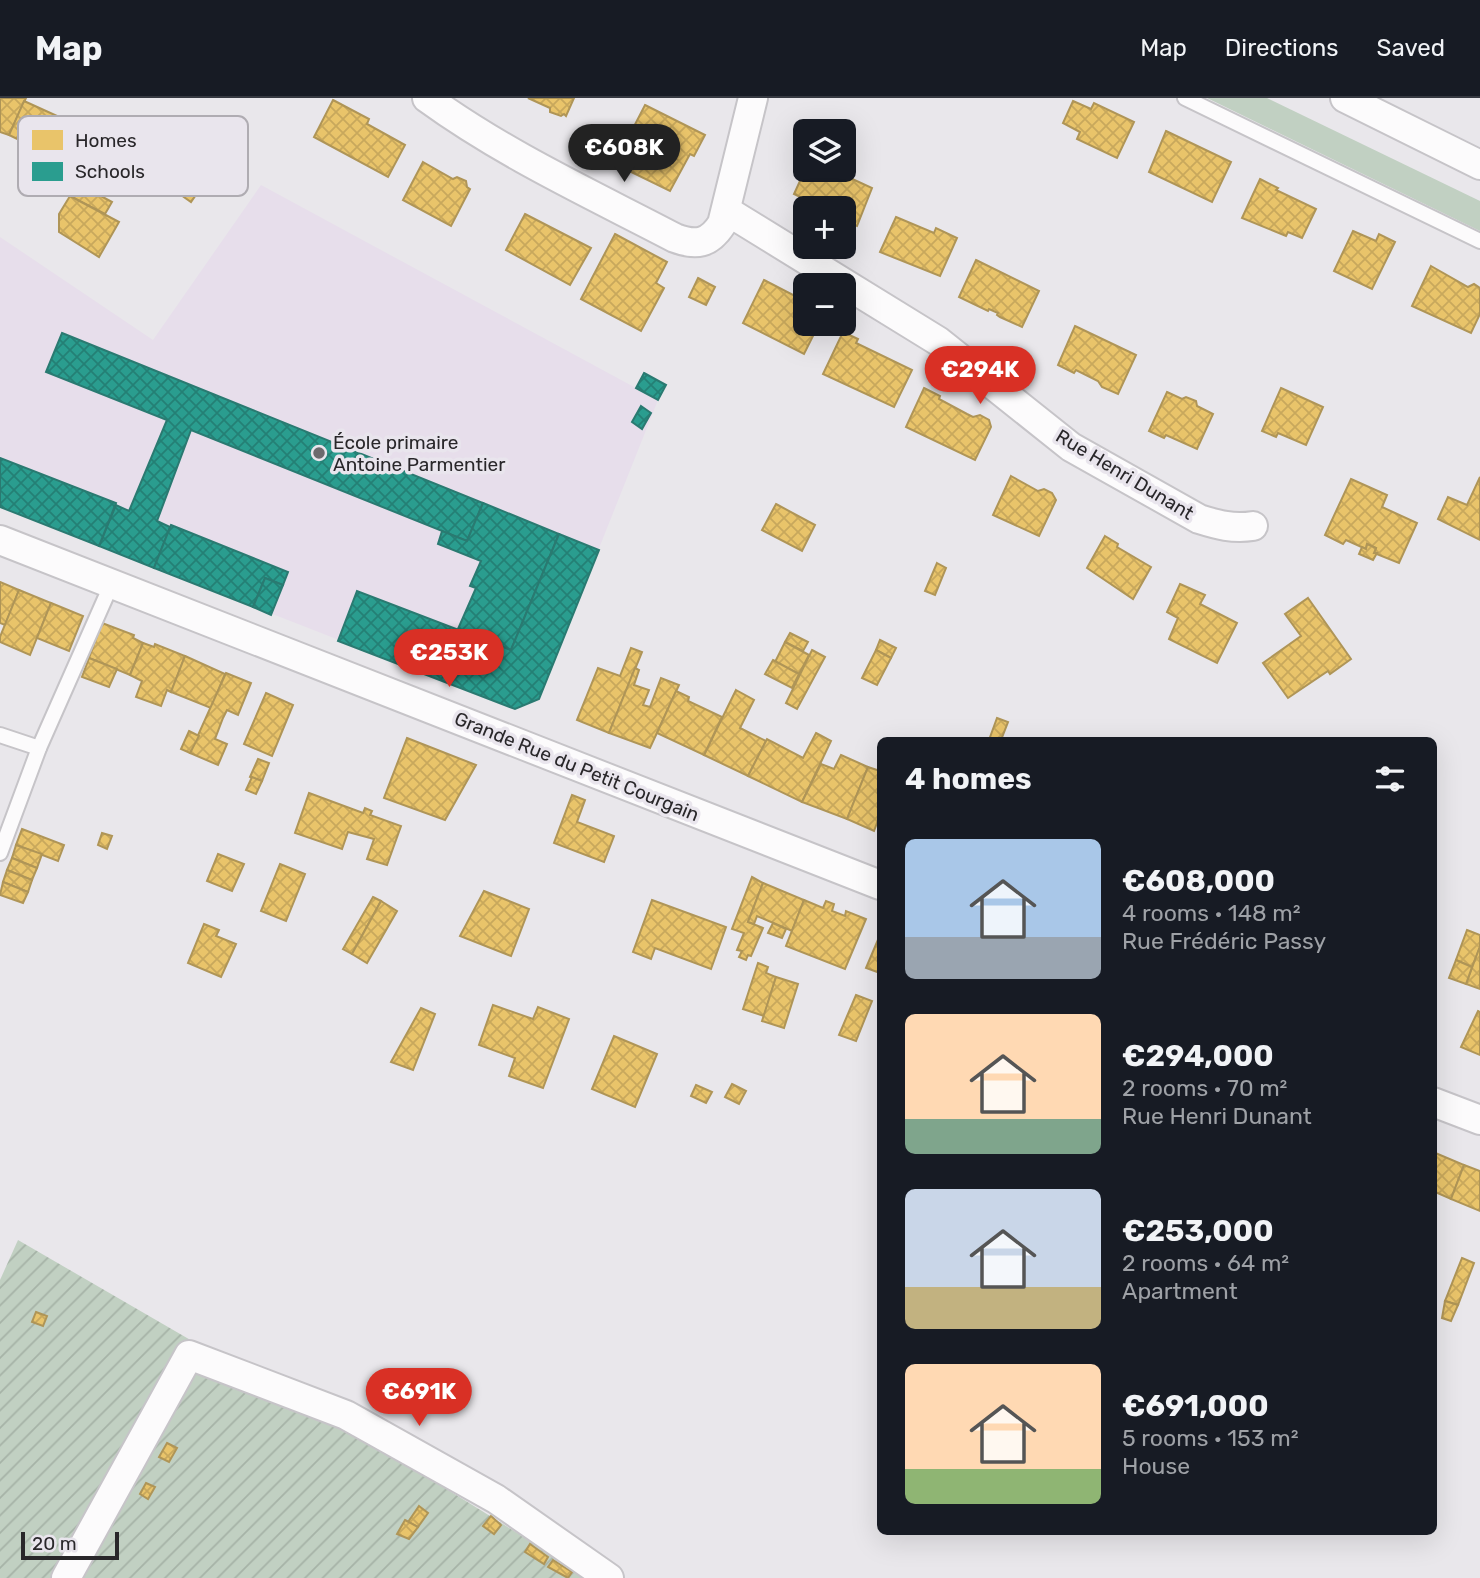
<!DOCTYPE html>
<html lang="en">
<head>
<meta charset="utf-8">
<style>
	:root { --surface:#171b24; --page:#242831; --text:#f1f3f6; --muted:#9ea1a6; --line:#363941; --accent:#d93025 }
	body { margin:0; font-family:Rubik,sans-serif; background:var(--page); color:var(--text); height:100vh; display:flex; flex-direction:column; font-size:26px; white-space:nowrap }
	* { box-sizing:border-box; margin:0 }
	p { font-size:23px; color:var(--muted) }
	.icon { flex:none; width:38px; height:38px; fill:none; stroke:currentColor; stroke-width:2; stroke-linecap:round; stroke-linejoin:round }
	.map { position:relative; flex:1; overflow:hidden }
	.details { position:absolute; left:877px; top:639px; width:560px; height:798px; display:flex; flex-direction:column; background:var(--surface); border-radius:10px; box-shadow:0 7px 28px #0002 }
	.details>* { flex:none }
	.buttons { position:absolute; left:793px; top:21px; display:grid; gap:14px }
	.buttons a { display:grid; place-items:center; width:63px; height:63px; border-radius:10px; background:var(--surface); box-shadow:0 7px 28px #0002; font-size:35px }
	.scale { position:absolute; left:21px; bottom:18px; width:98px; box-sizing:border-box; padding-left:7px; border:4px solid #29272a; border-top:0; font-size:19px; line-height:24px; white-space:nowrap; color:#29272a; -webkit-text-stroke:5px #e9e5ed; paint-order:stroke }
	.price { position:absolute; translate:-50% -60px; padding:0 16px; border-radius:24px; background:var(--accent); color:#fff; font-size:23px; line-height:46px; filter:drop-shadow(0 2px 4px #0008) }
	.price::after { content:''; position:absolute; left:50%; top:42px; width:21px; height:16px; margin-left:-10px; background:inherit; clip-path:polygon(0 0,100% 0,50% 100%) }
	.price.current { background:#222; color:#fff }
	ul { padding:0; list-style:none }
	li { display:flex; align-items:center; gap:21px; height:175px; padding:0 28px }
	li span { display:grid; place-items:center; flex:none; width:196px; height:140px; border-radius:10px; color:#555 }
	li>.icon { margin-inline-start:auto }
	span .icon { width:84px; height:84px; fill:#fffc; stroke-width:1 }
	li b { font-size:30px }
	h2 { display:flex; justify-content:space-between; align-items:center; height:84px; padding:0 28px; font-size:30px }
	header { display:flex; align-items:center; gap:42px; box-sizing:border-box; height:98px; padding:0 35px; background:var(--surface); border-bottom:2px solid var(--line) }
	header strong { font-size:33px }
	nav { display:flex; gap:38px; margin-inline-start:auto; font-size:24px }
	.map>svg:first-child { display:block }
</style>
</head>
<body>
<header>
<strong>Map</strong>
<nav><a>Map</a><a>Directions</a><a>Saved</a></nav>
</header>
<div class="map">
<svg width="1480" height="1480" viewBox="0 0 1480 1480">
	<defs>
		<pattern id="garden-furrows" width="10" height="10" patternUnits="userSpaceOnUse" patternTransform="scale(1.75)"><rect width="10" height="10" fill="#c1d0c2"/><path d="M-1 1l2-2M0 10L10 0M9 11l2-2" fill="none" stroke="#a6b3a7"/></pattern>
		<pattern id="homes-cross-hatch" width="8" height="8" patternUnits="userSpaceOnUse" patternTransform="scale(1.75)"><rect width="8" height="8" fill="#e9c46a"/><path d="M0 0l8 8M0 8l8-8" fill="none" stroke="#c8a85c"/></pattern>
		<pattern id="schools-cross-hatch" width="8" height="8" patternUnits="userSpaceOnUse" patternTransform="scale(1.75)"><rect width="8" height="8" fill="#2a9d8f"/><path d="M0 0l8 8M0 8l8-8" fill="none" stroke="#248075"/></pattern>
	</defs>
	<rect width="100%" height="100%" fill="#e9e7eb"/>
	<path fill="#e7deeb" d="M261,87l397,215 -119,299 -24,10 -515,-202v-270l153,103z"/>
	<path fill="#c1d0c2" d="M1207,0h60l213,103v30z"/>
	<path fill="url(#garden-furrows)" d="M18,1142l414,240 158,98h-590v-298z"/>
	<g fill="url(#homes-cross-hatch)" stroke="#af9557" stroke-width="2">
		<path d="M0,0h26l-17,37 -9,-3z"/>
		<path d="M528,0h46l-8,18 -2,-2 -3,2 -11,-4v-4z"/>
		<path d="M333,2l36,19 -2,5 38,21 -17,32 -74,-40z"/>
		<path d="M24,3l53,24 -7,14 -12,-5 -10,20 -39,-19z"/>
		<path d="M1073,3l18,8 3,-6 40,19 -17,36 -40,-19 3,-7 -17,-9z"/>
		<path d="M645,7l60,30 -11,21 -4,-2 -20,37 -47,-23 7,-15 7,3 6,-11 -15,-7z"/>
		<path d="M1166,33l65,31 -19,40 -63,-30z"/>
		<path d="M188,55l25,17 -22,32 -24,-17z"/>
		<path d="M423,64l30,17 4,-2 9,4 1,6 3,2 -19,37 -48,-26z"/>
		<path d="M805,72h28l39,18 -15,38 -13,-5v-13h-21l-29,-14z"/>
		<path d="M69,81l43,23 -7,12 -43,-22z"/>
		<path d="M1260,81l18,9 -2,2 40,19 -14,29 -14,-6 -2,4 -44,-18z"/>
		<path d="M70,98l49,26 -20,35 -40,-25v-18z"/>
		<path d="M525,116l66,34 -21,37 -64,-35z"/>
		<path d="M896,119l38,16 2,-5 21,10 -17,38 -60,-24z"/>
		<path d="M1353,133l23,10 3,-7 16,8 -23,47 -38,-18z"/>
		<path d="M615,136l52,28 -11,21 8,5 -23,43 -60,-32z"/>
		<path d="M976,162l63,31 -17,36 -22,-10 -3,-2 1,-2 -9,-4 -1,2 -29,-14z"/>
		<path d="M1431,168l37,21 6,-3 6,4v26l-9,19 -59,-27z"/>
		<path d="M698,180l17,9 -9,18 -17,-8z"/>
		<path d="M764,182l41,21v23h14l-15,30 -61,-31z"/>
		<path d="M1075,228l61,29 -18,39 -16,-7 -4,-6 -22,-11 -2,3 -16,-8z"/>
		<path d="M843,234l15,7 -2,4 56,27 -18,37 -71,-33z"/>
		<path d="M924,290l16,8 -1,3 28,15 6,3 7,-2 9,5 2,7 -16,33 -69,-33z"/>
		<path d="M1281,290l42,19 -17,38 -28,-12 -2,4 -14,-6z"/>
		<path d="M1167,294l15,7 4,-2 10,4 1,5 16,8 -16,35 -31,-14 -2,3 -15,-7z"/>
		<path d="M1011,378l27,15 6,-2 8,4 4,7 -17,36 -46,-21z"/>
		<path d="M1480,379v63l-42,-21 10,-22 19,8z"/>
		<path d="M1351,381l36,16 -5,12 35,16 -18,40 -25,-10 2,-5 -9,-4 -1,5 -20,-9 -3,4 -18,-9z"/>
		<path d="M776,406l39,21 -13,26 -40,-21z"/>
		<path d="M1105,438l13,8 -1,3 34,20 -18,32 -46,-31z"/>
		<path d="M1367,446l9,4 -2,5h3l-4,7 -14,-6 3,-7 4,2z"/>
		<path d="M937,465l9,5 -11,27 -10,-4z"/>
		<path d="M0,484l19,8 -14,35 -5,-2z"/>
		<path d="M1180,486l25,11 -5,9 37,19 -20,40 -48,-24 9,-21 -11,-6z"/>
		<path d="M19,492l32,13 -21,52 -30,-13v-5z"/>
		<path d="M1308,500l43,61 -21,15 -2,-3 -40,27 -25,-35 38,-27 -16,-22z"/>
		<path d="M51,505l32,13 -14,35 -32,-13z"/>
		<path d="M102,525l32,12 -1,3 10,5 -13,32 -41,-17z"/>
		<path d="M790,535l18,9 -5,9 -18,-9z"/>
		<path d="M880,542l16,8 -5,10 -15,-8z"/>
		<path d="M785,544l24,13 -10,19 -24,-12z"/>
		<path d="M143,545l11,4 1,-3 30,12 -14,36 -4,-2 -6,16 -25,-9 6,-16 -12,-6z"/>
		<path d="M631,550l11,4 -33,81 -32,-13 21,-52 22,8z"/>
		<path d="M812,552l13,7 -28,52 -11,-6z"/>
		<path d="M876,552l15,8 -14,27 -15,-7z"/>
		<path d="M185,558l40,18 -14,34 -40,-16z"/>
		<path d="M89,560l28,11 -8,18 -27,-10z"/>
		<path d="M773,562l26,14 -7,14 -27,-14z"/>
		<path d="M635,570l4,2 -5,15 15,5 -6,15 7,2 11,-29 18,7 -29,63 -41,-15z"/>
		<path d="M226,575l25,10 -13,32 -11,-5 -4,8 -8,21 12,5 -9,21 -28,-12z"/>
		<path d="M736,592l18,10 -14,28 26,13 -18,35 -44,-21z"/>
		<path d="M676,593l13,6 -1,4 34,16 -18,38 -47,-22z"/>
		<path d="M266,595l27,12 -21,51 -28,-12z"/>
		<path d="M997,620l11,4 -7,18h-12z"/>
		<path d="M189,633l10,5 -9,17 -9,-4z"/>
		<path d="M816,635l15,8 -29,61 -54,-26 19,-37 36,19z"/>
		<path d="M407,640l69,27 -31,55 -61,-22z"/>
		<path d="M841,657l27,12 -21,52 -45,-17 19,-38 13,5z"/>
		<path d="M258,661l11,4 -7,18 -12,-4z"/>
		<path d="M868,669l12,4v44l-6,16 -27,-12z"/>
		<path d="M252,679l10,4 -6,13 -10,-4z"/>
		<path d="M309,695l54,20 2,-5 7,3 -2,4 31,11 -14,39 -20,-6 7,-20 -26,-7 -6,17 -47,-16z"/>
		<path d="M572,697l13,5 -8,22 37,14 -10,26 -50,-19z"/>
		<path d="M22,731l42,16 -6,16 -42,-16z"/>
		<path d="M102,735l10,3 -5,13 -9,-4z"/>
		<path d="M16,747l26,9 -5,14 -25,-10z"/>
		<path d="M218,756l26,10 -12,27 -25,-10z"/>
		<path d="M12,760l25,10 -5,12 -25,-10z"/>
		<path d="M280,766l25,10 -19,47 -25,-10z"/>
		<path d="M7,772l25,10 -4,12 -25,-10z"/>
		<path d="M752,779l11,6 -15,39 15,6 -12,28 -3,-1 -2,5 -7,-3 3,-6 -5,-1 7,-17 -12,-4z"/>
		<path d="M3,784l25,10 -5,11 -23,-8z"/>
		<path d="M763,785l41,17 -12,31 -35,-15 -3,8 -6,-2z"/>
		<path d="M484,793l45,18 -18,47 -51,-20z"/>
		<path d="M373,799l8,4 -29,53 -9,-5z"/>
		<path d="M652,802l74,27 -15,42 -56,-21 -4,11 -18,-7z"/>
		<path d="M804,802l19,8 3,-7 8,3 -2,7 13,5 1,-5 20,8 -21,50 -59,-23z"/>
		<path d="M381,803l16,10 -30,52 -15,-9z"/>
		<path d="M773,825l13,6 -4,9 -14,-5z"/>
		<path d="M204,826l15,6 -3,6 20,8 -15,33 -33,-14z"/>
		<path d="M1467,832l13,5v12l-8,20 -16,-7z"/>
		<path d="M880,837v38l-14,-5z"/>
		<path d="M1479,851h1v40l-14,-5z"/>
		<path d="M1456,862l16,7 -6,17 -17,-6z"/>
		<path d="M758,865l10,4 -2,6 10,4 -12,39 -21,-7z"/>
		<path d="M776,879l22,7 -14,44 -22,-7z"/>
		<path d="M856,897l16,6 -16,40 -17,-6z"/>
		<path d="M493,907l40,14 5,-12 31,12 -26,69 -34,-12 6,-18 -36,-13z"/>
		<path d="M421,910l14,6 -22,56 -22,-8z"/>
		<path d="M1478,913l2,1v43l-19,-8z"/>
		<path d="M614,938l43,18 -22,53 -43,-18z"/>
		<path d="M732,986l14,7 -7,13 -14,-7z"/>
		<path d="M696,987l16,7 -6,11 -15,-7z"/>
		<path d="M1433,1054l31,13 -13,34 -18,-8z"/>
		<path d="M1464,1067l16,6v40l-29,-12z"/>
		<path d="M1462,1160l12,5 -16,42 -13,-4z"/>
		<path d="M1445,1203l13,4 -7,16 -9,-3z"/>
		<path d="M36,1214l11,4 -4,10 -11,-4z"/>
		<path d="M167,1345l10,5 -8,14 -10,-5z"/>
		<path d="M146,1385l9,4 -7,12 -8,-5z"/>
		<path d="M419,1408l9,7 -10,14 -10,-5z"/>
		<path d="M491,1418l10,9 -7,9 -11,-8z"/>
		<path d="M405,1422l13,7 -9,12 -12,-5z"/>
		<path d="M530,1446l18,13 -4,7 -19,-12z"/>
		<path d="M553,1462l19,12 -4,6 -20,-11z"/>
	</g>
	<g fill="url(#schools-cross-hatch)" stroke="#2a7a71" stroke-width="2">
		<path d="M62,235l421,170 -16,38 -276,-111 -34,91 13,6 -16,41 -55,-22 17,-41 13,6 38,-91 -121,-48z"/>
		<path d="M644,275l22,12 -8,15 -22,-12z"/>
		<path d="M641,308l10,7 -9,16 -10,-7z"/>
		<path d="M0,360l116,45 -17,43 -99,-39z"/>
		<path d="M483,405l76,31 -48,116 -53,-21 18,-41 -6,-2 11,-25 -43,-17 4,-13 25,10z"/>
		<path d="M171,427l117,47 -5,13 -18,-7 -12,29 -99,-39z"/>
		<path d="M559,436l40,16 -60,149 -24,10 -177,-68 19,-50 154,59z"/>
		<path d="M265,480l18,7 -12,30 -18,-8z"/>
	</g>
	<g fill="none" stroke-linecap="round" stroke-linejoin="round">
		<defs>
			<g id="lane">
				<path d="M1185,0l295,143"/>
				<path d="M0,637l39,13"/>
				<path d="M0,755l39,-105 73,-165"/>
			</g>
			<g id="street">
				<path d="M427,0c77,56 164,96 248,140 21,8 34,6 47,-14l31,-126"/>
				<path d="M1345,0l135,67"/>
				<path d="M727,113l211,130 133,106 128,72c19,6 34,10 54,7"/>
				<path d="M0,442l880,345"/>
				<path d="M1433,1004l47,18"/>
				<path d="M66,1480l123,-223 157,60 150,84 113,79"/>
			</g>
		</defs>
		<use href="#lane" stroke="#c6c4c8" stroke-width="18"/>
		<use href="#street" stroke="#c6c4c8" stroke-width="32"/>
		<use href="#lane" stroke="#fcfbfc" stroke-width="14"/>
		<use href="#street" stroke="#fcfbfc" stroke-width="28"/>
	</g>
	<circle fill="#6c6a6e" stroke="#e9e5ed" stroke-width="2.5" cx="319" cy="355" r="7"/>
	<g text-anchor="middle" stroke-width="7" stroke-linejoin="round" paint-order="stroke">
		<g font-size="19" fill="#29272a" stroke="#e9e5ed" text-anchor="start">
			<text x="333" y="351">École primaire<tspan x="333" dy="22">Antoine Parmentier</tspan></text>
		</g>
		<g font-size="19" fill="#29272a" stroke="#e9e5ed">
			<text transform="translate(1125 376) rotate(31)" y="7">Rue Henri Dunant</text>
			<text transform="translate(577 668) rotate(22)" y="7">Grande Rue du Petit Courgain</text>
		</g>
	</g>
	<rect x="18" y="18" width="230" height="80" rx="10" fill="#e9e5ed" stroke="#afacb2" stroke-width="2"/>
	<rect x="32" y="32" width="31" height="20" fill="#e9c46a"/>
	<rect x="32" y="64" width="31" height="19" fill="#2a9d8f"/>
	<g font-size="19" fill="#29272a">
		<text x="75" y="49">Homes</text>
		<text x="75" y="80">Schools</text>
	</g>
</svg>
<div class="buttons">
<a><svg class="icon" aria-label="layers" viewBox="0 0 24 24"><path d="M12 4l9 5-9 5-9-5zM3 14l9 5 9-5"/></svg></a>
<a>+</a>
<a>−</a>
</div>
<div class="scale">20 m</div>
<b class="price current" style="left:624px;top:86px">€608K</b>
<b class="price" style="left:980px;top:308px">€294K</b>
<b class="price" style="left:449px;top:591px">€253K</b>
<b class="price" style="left:419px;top:1330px">€691K</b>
<section class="details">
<h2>4 homes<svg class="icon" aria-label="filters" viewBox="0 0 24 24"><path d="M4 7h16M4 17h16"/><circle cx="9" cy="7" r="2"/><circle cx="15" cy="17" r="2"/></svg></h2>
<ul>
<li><span style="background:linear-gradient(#a9c7e8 70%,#9aa5b1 0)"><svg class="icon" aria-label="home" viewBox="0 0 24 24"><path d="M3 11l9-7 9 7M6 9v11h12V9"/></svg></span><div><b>€608,000</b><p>4 rooms · 148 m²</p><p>Rue Frédéric Passy</p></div></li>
<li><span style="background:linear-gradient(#ffd9b3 75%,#7fa58c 0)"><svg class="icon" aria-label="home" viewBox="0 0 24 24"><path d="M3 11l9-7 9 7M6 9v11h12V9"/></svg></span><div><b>€294,000</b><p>2 rooms · 70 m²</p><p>Rue Henri Dunant</p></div></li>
<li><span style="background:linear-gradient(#c9d6e8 70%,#c2b280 0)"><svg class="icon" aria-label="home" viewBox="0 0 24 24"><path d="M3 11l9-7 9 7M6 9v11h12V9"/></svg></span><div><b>€253,000</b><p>2 rooms · 64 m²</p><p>Apartment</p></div></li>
<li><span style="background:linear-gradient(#ffd9b3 75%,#8fb573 0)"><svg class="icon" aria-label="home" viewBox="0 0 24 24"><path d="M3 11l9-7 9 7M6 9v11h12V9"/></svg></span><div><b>€691,000</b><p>5 rooms · 153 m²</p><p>House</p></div></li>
</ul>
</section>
</div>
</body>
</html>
